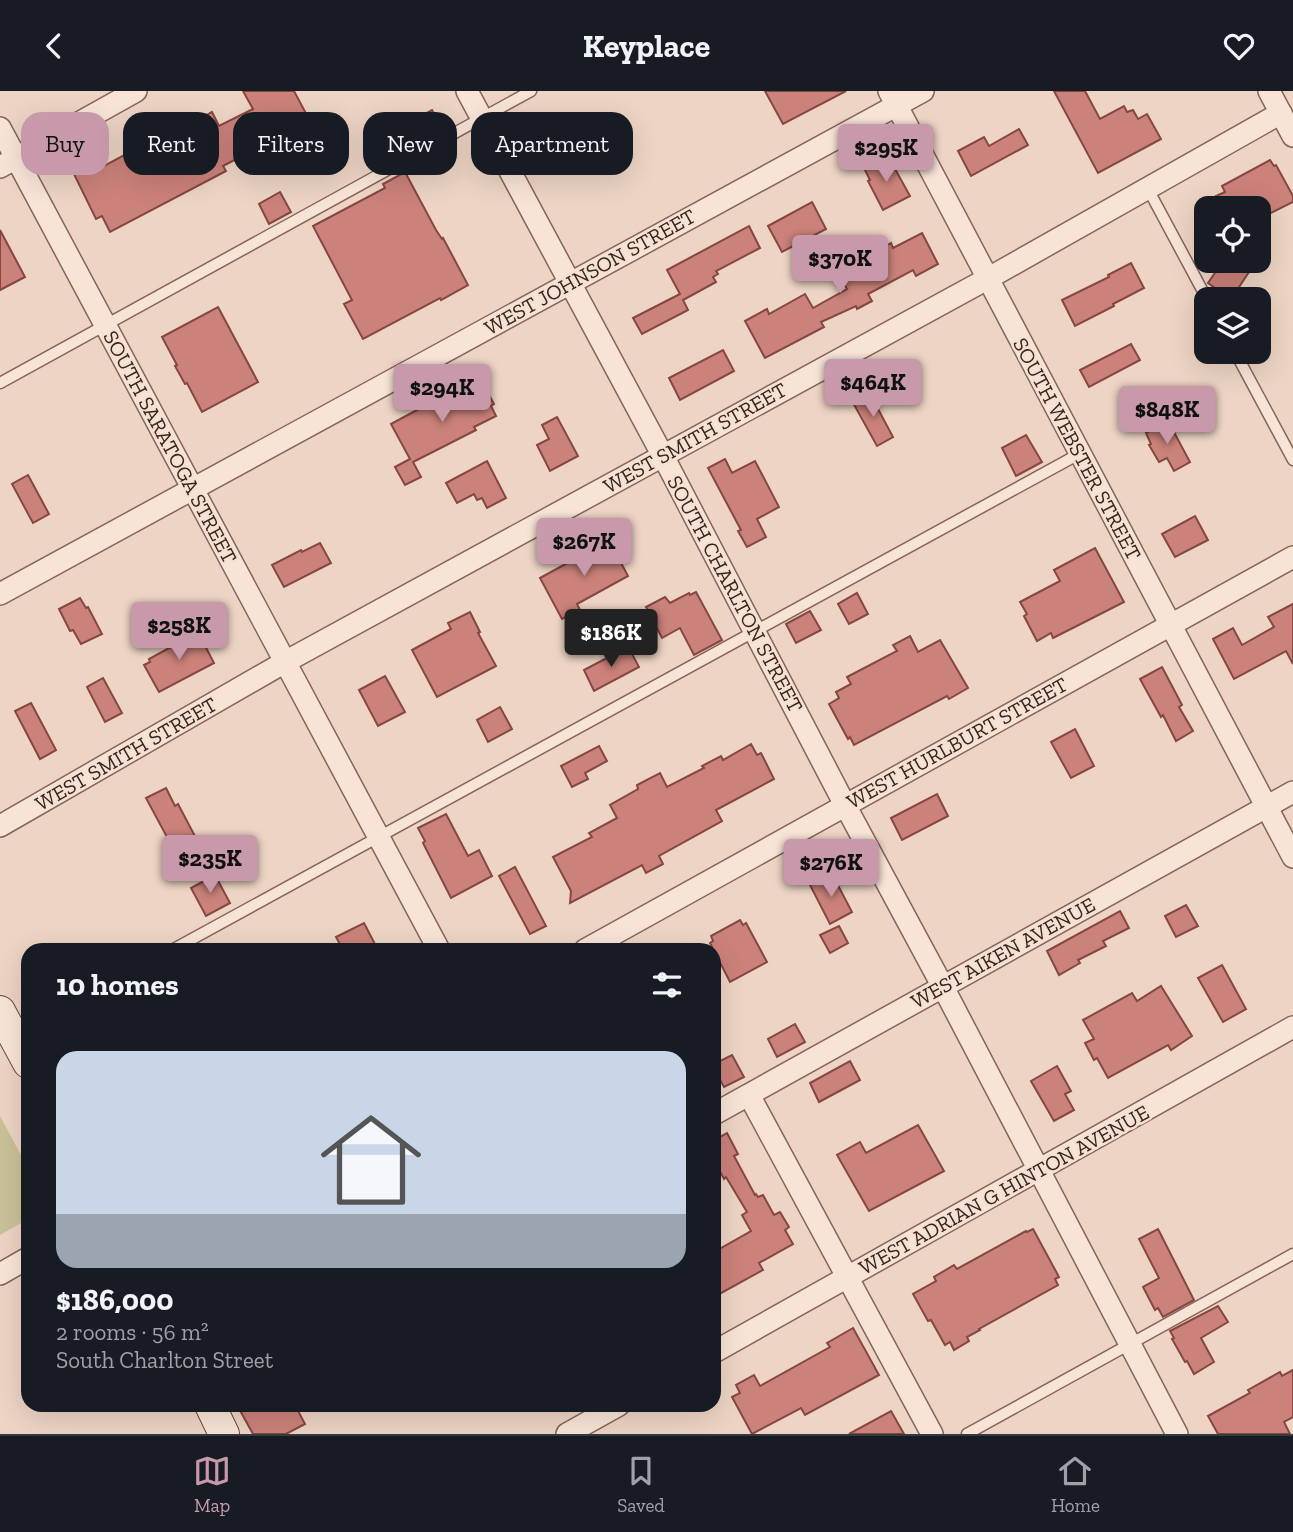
<!DOCTYPE html>
<html lang="en">
<head>
<meta charset="utf-8">
<style>
	:root { --surface:#171b24; --page:#242831; --text:#f1f3f6; --muted:#9ea1a6; --line:#363941; --accent:#c899aa }
	body { margin:0; font-family:"Zilla Slab",serif; background:var(--page); color:var(--text); height:100vh; display:flex; flex-direction:column; font-size:26px; white-space:nowrap }
	* { box-sizing:border-box; margin:0 }
	p { font-size:23px; color:var(--muted) }
	.icon { flex:none; width:38px; height:38px; fill:none; stroke:currentColor; stroke-width:2; stroke-linecap:round; stroke-linejoin:round }
	.map { position:relative; flex:1; overflow:hidden }
	.side { position:absolute; left:21px; top:852px; width:700px; height:469px; display:flex; flex-direction:column; background:var(--surface); border-radius:21px; box-shadow:0 7px 28px #0002 }
	.side>* { flex:none }
	.top-card { position:absolute; left:21px; top:21px; width:700px; height:63px; display:flex; gap:14px }
	.buttons { position:absolute; left:1194px; top:105px; display:grid; gap:14px }
	.buttons a { display:grid; place-items:center; width:77px; height:77px; border-radius:14px; background:var(--surface); box-shadow:0 7px 28px #0002; font-size:35px }
	.price { position:absolute; translate:-50% -60px; padding:0 16px; border-radius:7px; background:var(--accent); color:#111; font-size:23px; line-height:46px; filter:drop-shadow(0 2px 4px #0008) }
	.price::after { content:''; position:absolute; left:50%; top:42px; width:21px; height:16px; margin-left:-10px; background:inherit; clip-path:polygon(0 0,100% 0,50% 100%) }
	.price.on { background:#222; color:#fff }
	ul { padding:0; list-style:none }
	li { display:grid; align-content:center; gap:14px; height:371px; padding:0 35px }
	li span { display:grid; place-items:center; height:217px; border-radius:21px; color:#555 }
	li>.icon { margin-inline-start:auto }
	span .icon { width:126px; height:126px; fill:#fffc; stroke-width:1 }
	li b { font-size:30px }
	h2 { display:flex; justify-content:space-between; align-items:center; height:84px; padding:0 35px; font-size:30px }
	.chip { padding:0 24px; border-radius:21px; background:var(--surface); box-shadow:0 7px 28px #0002; font-size:24px; line-height:63px }
	.chip.on { background:var(--accent); color:#111 }
	header { display:flex; justify-content:space-between; align-items:center; height:91px; padding:0 35px; background:var(--surface); font-size:32px; font-weight:700 }
	.dock { display:flex; justify-content:space-around; align-items:center; height:98px; border-top:2px solid var(--line); background:var(--surface); font-size:19px; color:var(--muted) }
	.dock a { display:grid; justify-items:center; gap:4px }
	.dock .on { color:var(--accent) }
	.map>svg:first-child { display:block }
</style>
</head>
<body>
<header><svg class="icon" aria-label="back" viewBox="0 0 24 24"><path d="M15 5l-7 7 7 7"/></svg>Keyplace<svg class="icon" aria-label="heart" viewBox="0 0 24 24"><path d="M12 20l-8-8c-3-5 5-10 8-4 3-6 11-1 8 4z"/></svg></header>
<div class="map">
<svg width="1293" height="1343" viewBox="0 0 1293 1343">
	<rect width="100%" height="100%" fill="#edd4c4"/>
	<path fill="#cbc198" d="M0,1025l28,52v51l-28,16z"/>
	<g fill="#cb827a" stroke="#864741" stroke-width="2">
		<path d="M243,0h51l25,47 -39,21 -6,-11 -6,3 -4,-6 -5,2 -36,19 3,5 -116,61 -8,-16 -6,3 -23,-47 16,-8 4,8 104,-56 1,4 14,-8 7,14 34,-17z"/>
		<path d="M765,0h81l-63,33z"/>
		<path d="M1054,0h31l15,28 24,-13 3,6 6,-2 5,9 9,-5 14,25 -63,34z"/>
		<path d="M432,19l10,18 -24,13 -10,-18z"/>
		<path d="M1019,38l9,16 -57,31 -13,-25 26,-14 5,9z"/>
		<path d="M884,66l6,12 4,-2 16,29 -27,14 -15,-29 2,-1 -6,-12z"/>
		<path d="M1270,69l4,6 2,-1 17,31v6l-22,11 -3,-5h-46l-6,-12 9,-4 -3,-6z"/>
		<path d="M405,81l31,58 6,9 1,-1 25,47 -27,15 -1,-2 -77,41 -19,-35 8,-4 -39,-74 72,-38 -2,-4z"/>
		<path d="M280,101l11,20 -22,12 -10,-20z"/>
		<path d="M812,111l14,27 -44,23 -14,-26z"/>
		<path d="M749,135l11,22 -44,23 2,3 -5,3 3,5 -33,18 5,10 -46,24 -9,-16 47,-24 -13,-24z"/>
		<path d="M0,139l25,47 -25,13z"/>
		<path d="M922,142l16,31 -22,12 -3,-6 -45,24 4,7 -15,8 -1,-3 -35,16 3,5 -59,31 -20,-37 22,-12 2,5 36,-20 8,14 34,-19 -6,-11 7,-4 -3,-5 46,-26 2,5z"/>
		<path d="M1223,170h10l16,11 -18,27 -23,-16z"/>
		<path d="M1131,172l13,25 -31,16 1,2 -39,20 -13,-26 47,-23 -1,-2z"/>
		<path d="M218,216l40,75 -56,30 -15,-29 -2,1 -10,-18 2,-1 -15,-28z"/>
		<path d="M1131,253l9,16 -51,27 -9,-17z"/>
		<path d="M723,259l11,21 -54,29 -11,-22z"/>
		<path d="M472,286l2,3 5,-3 15,27 -3,2 5,10 -22,11 2,3 -63,32 8,15 -16,8 -10,-18 15,-8 -19,-35 67,-36 -2,-3z"/>
		<path d="M869,301l24,45 -16,9 -25,-45z"/>
		<path d="M557,326l21,39 -28,15 -13,-26 12,-6 -7,-14z"/>
		<path d="M1168,330l22,41 -16,9 -7,-13 -8,4 -10,-17 2,-1 -5,-11z"/>
		<path d="M1026,344l16,27 -26,14 -14,-28z"/>
		<path d="M725,368l7,14 23,-12 24,46 -22,12 9,18 -19,10 -9,-16 3,-1 -33,-62z"/>
		<path d="M487,370l19,37 -19,10 -5,-10 -5,2 -3,-6 -17,9 -11,-20z"/>
		<path d="M28,384l21,39 -16,9 -21,-39z"/>
		<path d="M1195,425l13,24 -33,17 -13,-23z"/>
		<path d="M608,447l20,38 -51,28 3,6 -18,9 -22,-41 44,-24 -1,-3z"/>
		<path d="M320,452l11,20 -47,24 -12,-22 29,-15 1,2z"/>
		<path d="M1095,457l29,54 -71,36 -2,-5 -14,8 -13,-25 3,-2 -7,-12 40,-21 -6,-11z"/>
		<path d="M696,501l26,48 -28,15 -14,-27 -18,10 -16,-31 19,-10 5,6 19,-10 1,2z"/>
		<path d="M857,502l11,21 -19,10 -11,-20z"/>
		<path d="M80,507l6,10 2,-1 14,27 -21,10 -8,-14 -3,1 -11,-22z"/>
		<path d="M1293,513v60l-7,-13 -52,28 -21,-40 20,-11 9,17 32,-18 -6,-10z"/>
		<path d="M810,520l11,19 -25,13 -10,-19z"/>
		<path d="M470,521l10,20 -2,1 18,33 -59,31 -25,-47 39,-21 -3,-6z"/>
		<path d="M198,541l16,31 -55,29 -15,-27 6,-3 -1,-3z"/>
		<path d="M910,545l8,16 22,-12 28,48 -19,11 -2,-3 -93,49 -4,-8 -2,2 -19,-35 10,-6 -3,-6 15,-8 -4,-7 50,-26 -4,-6z"/>
		<path d="M624,558l1,3 5,-2 9,17 -45,24 -10,-21z"/>
		<path d="M1162,576l20,38 -3,2 14,24 -17,10 -13,-26 -2,2 -21,-38z"/>
		<path d="M385,585l20,36 -27,14 -19,-36z"/>
		<path d="M103,587l19,35 -17,9 -18,-35z"/>
		<path d="M31,612l25,47 -16,9 -25,-48z"/>
		<path d="M500,616l12,22 -24,13 -11,-22z"/>
		<path d="M1075,638l19,37 -23,12 -20,-36z"/>
		<path d="M751,653l6,11 4,-2 13,26 -58,31 6,11 -63,35 4,8 -17,9 -4,-8 -72,38 1,-12 -18,-34 39,-20 -3,-4 28,-15 -7,-13 28,-16 -1,-4 23,-12 7,14 37,-19 -2,-2 19,-10 2,4z"/>
		<path d="M599,655l8,15 -22,12 3,6 -16,8 -11,-21z"/>
		<path d="M166,697l9,18 3,-2 19,36 -22,12 -29,-54z"/>
		<path d="M937,703l11,22 -46,24 -11,-22z"/>
		<path d="M446,723l22,42 11,-6 13,26 -41,22 -28,-55 2,-2 -7,-13z"/>
		<path d="M515,776l31,59 -16,8 -31,-58z"/>
		<path d="M832,783l20,38 -22,12 -20,-39z"/>
		<path d="M215,784l15,28 -24,13 -15,-28z"/>
		<path d="M1186,814l12,21 -22,11 -11,-21z"/>
		<path d="M1120,820l9,17 -26,13 3,5 -28,14 2,3 -21,12 -12,-24z"/>
		<path d="M740,829l3,5 3,-2 21,39 -37,20 -20,-39 3,-2 -2,-5z"/>
		<path d="M364,832l14,27h-35l-7,-13z"/>
		<path d="M839,835l9,17 -18,10 -10,-18z"/>
		<path d="M1222,874l24,44 -23,13 -25,-44z"/>
		<path d="M1161,895l31,50 -21,14 -3,-5 -60,33 -11,-20 -3,2 -9,-17 9,-4 -11,-19 49,-27 5,8z"/>
		<path d="M795,933l10,18 -28,15 -9,-18z"/>
		<path d="M732,964l12,22 -20,10 -10,-18v-5z"/>
		<path d="M850,970l10,19 -41,22 -9,-19z"/>
		<path d="M1057,975l14,25 -6,3 9,16 -20,11 -23,-40z"/>
		<path d="M918,1034l26,46 -75,40 -32,-56 23,-13 6,11z"/>
		<path d="M727,1042l11,21 -4,2 21,39 1,-1 2,3 5,-2 11,20 6,-3 9,15 -4,3 8,14 -34,19 4,7 -49,27v-45l37,-21 -9,-16 5,-3 -21,-35 -2,2 -10,-19v-20z"/>
		<path d="M1033,1138l26,48 -4,2 3,6 -79,44 1,1 -13,7 2,4 -15,9 -4,-8 -5,3 -14,-25 -3,1 -15,-27 23,-13 -2,-4 20,-12 3,4 69,-38 1,1z"/>
		<path d="M1158,1138l36,71 -31,17 -5,-9 -3,2 -12,-23 16,-9 -20,-39z"/>
		<path d="M1218,1215l10,16 -27,16 13,24 -20,12 -7,-13 -2,1 -13,-23 2,-1 -4,-7z"/>
		<path d="M853,1237l26,47 -74,40 -4,-7 -49,26 -20,-37 8,-4 -4,-8 18,-10 6,11 70,-39 -3,-4z"/>
		<path d="M1293,1279v47l-9,5 6,12h-72l-10,-18 42,-23 -2,-3 32,-18 2,4z"/>
		<path d="M237,1314h58l10,19 -19,10h-33z"/>
		<path d="M891,1320l13,23h-55z"/>
	</g>
	<g fill="none" stroke-linecap="round" stroke-linejoin="round">
		<defs>
			<g id="service">
				<path d="M1148,98l59,110"/>
				<path d="M1235,261l58,108"/>
				<path d="M0,292l531,-292"/>
				<path d="M172,859l907,-496"/>
				<path d="M967,1343l326,-180"/>
			</g>
			<g id="minor">
				<path d="M467,0l196,365 182,349 98,182 234,447"/>
				<path d="M889,0l404,766"/>
				<path d="M1269,0l24,45"/>
				<path d="M0,37l439,822"/>
				<path d="M0,76l136,-76"/>
				<path d="M0,503l923,-503"/>
				<path d="M0,735l285,-164 702,-383 294,-166"/>
				<path d="M585,859l708,-393"/>
				<path d="M749,1004l183,339"/>
				<path d="M714,1023l579,-322"/>
				<path d="M0,1183l28,-16"/>
				<path d="M714,1261l579,-325"/>
				<path d="M567,1343l52,-29"/>
			</g>
			<g id="secondary">
				<path d="M0,920l28,52"/>
				<path d="M210,1314l14,29"/>
			</g>
		</defs>
		<use href="#service" stroke="#87645a" stroke-width="13"/>
		<use href="#minor" stroke="#87645a" stroke-width="24"/>
		<use href="#secondary" stroke="#69463e" stroke-width="32"/>
		<use href="#service" stroke="#f8e4d7" stroke-width="10"/>
		<use href="#minor" stroke="#f8e4d7" stroke-width="21"/>
		<use href="#secondary" stroke="#f8e4d7" stroke-width="30"/>
	</g>
	<g text-anchor="middle" stroke-width="5" stroke-linejoin="round" paint-order="stroke">
		<g font-size="21" fill="#38231e" stroke="#f5e1d3">
			<text transform="translate(590 181) rotate(-29)" y="7">WEST JOHNSON STREET</text>
			<text transform="translate(695 347) rotate(-29)" y="7">WEST SMITH STREET</text>
			<text transform="translate(170 356) rotate(62)" y="7">SOUTH SARATOGA STREET</text>
			<text transform="translate(1077 358) rotate(62)" y="7">SOUTH WEBSTER STREET</text>
			<text transform="translate(735 503) rotate(62)" y="7">SOUTH CHARLTON STREET</text>
			<text transform="translate(957 652) rotate(-29)" y="7">WEST HURLBURT STREET</text>
			<text transform="translate(126 663) rotate(-30)" y="7">WEST SMITH STREET</text>
			<text transform="translate(1003 862) rotate(-29)" y="7">WEST AIKEN AVENUE</text>
			<text transform="translate(1004 1099) rotate(-29)" y="7">WEST ADRIAN G HINTON AVENUE</text>
		</g>
	</g>
</svg>
<div class="buttons">
<a><svg class="icon" aria-label="locate" viewBox="0 0 24 24"><circle cx="12" cy="12" r="6"/><path d="M12 2v4M12 18v4M2 12h4M18 12h4"/></svg></a>
<a><svg class="icon" aria-label="layers" viewBox="0 0 24 24"><path d="M12 4l9 5-9 5-9-5zM3 14l9 5 9-5"/></svg></a>
</div>
<b class="price" style="left:886px;top:93px">$295K</b>
<b class="price" style="left:840px;top:204px">$370K</b>
<b class="price" style="left:873px;top:328px">$464K</b>
<b class="price" style="left:442px;top:333px">$294K</b>
<b class="price" style="left:1167px;top:355px">$848K</b>
<b class="price" style="left:584px;top:487px">$267K</b>
<b class="price" style="left:179px;top:571px">$258K</b>
<b class="price on" style="left:611px;top:578px">$186K</b>
<b class="price" style="left:210px;top:804px">$235K</b>
<b class="price" style="left:831px;top:808px">$276K</b>
<div class="top-card">
<a class="chip on">Buy</a>
<a class="chip">Rent</a>
<a class="chip">Filters</a>
<a class="chip">New</a>
<a class="chip">Apartment</a>
</div>
<section class="side">
<h2>10 homes<svg class="icon" aria-label="filters" viewBox="0 0 24 24"><path d="M4 7h16M4 17h16"/><circle cx="9" cy="7" r="2"/><circle cx="15" cy="17" r="2"/></svg></h2>
<ul>
<li><span style="background:linear-gradient(#c9d6e8 75%,#9aa5b1 0)"><svg class="icon" aria-label="home" viewBox="0 0 24 24"><path d="M3 11l9-7 9 7M6 9v11h12V9"/></svg></span><div><b>$186,000</b><p>2 rooms · 56 m²</p><p>South Charlton Street</p></div></li>
</ul>
</section>
</div>
<nav class="dock">
<a class="on"><svg class="icon" aria-label="map" viewBox="0 0 24 24"><path d="M3 6l6-2 6 2 6-2v14l-6 2-6-2-6 2zM9 4v14M15 6v14"/></svg>Map</a>
<a><svg class="icon" aria-label="saved" viewBox="0 0 24 24"><path d="M7 4h10v16l-5-4-5 4z"/></svg>Saved</a>
<a><svg class="icon" aria-label="home" viewBox="0 0 24 24"><path d="M3 11l9-7 9 7M6 9v11h12V9"/></svg>Home</a>
</nav>
</body>
</html>
